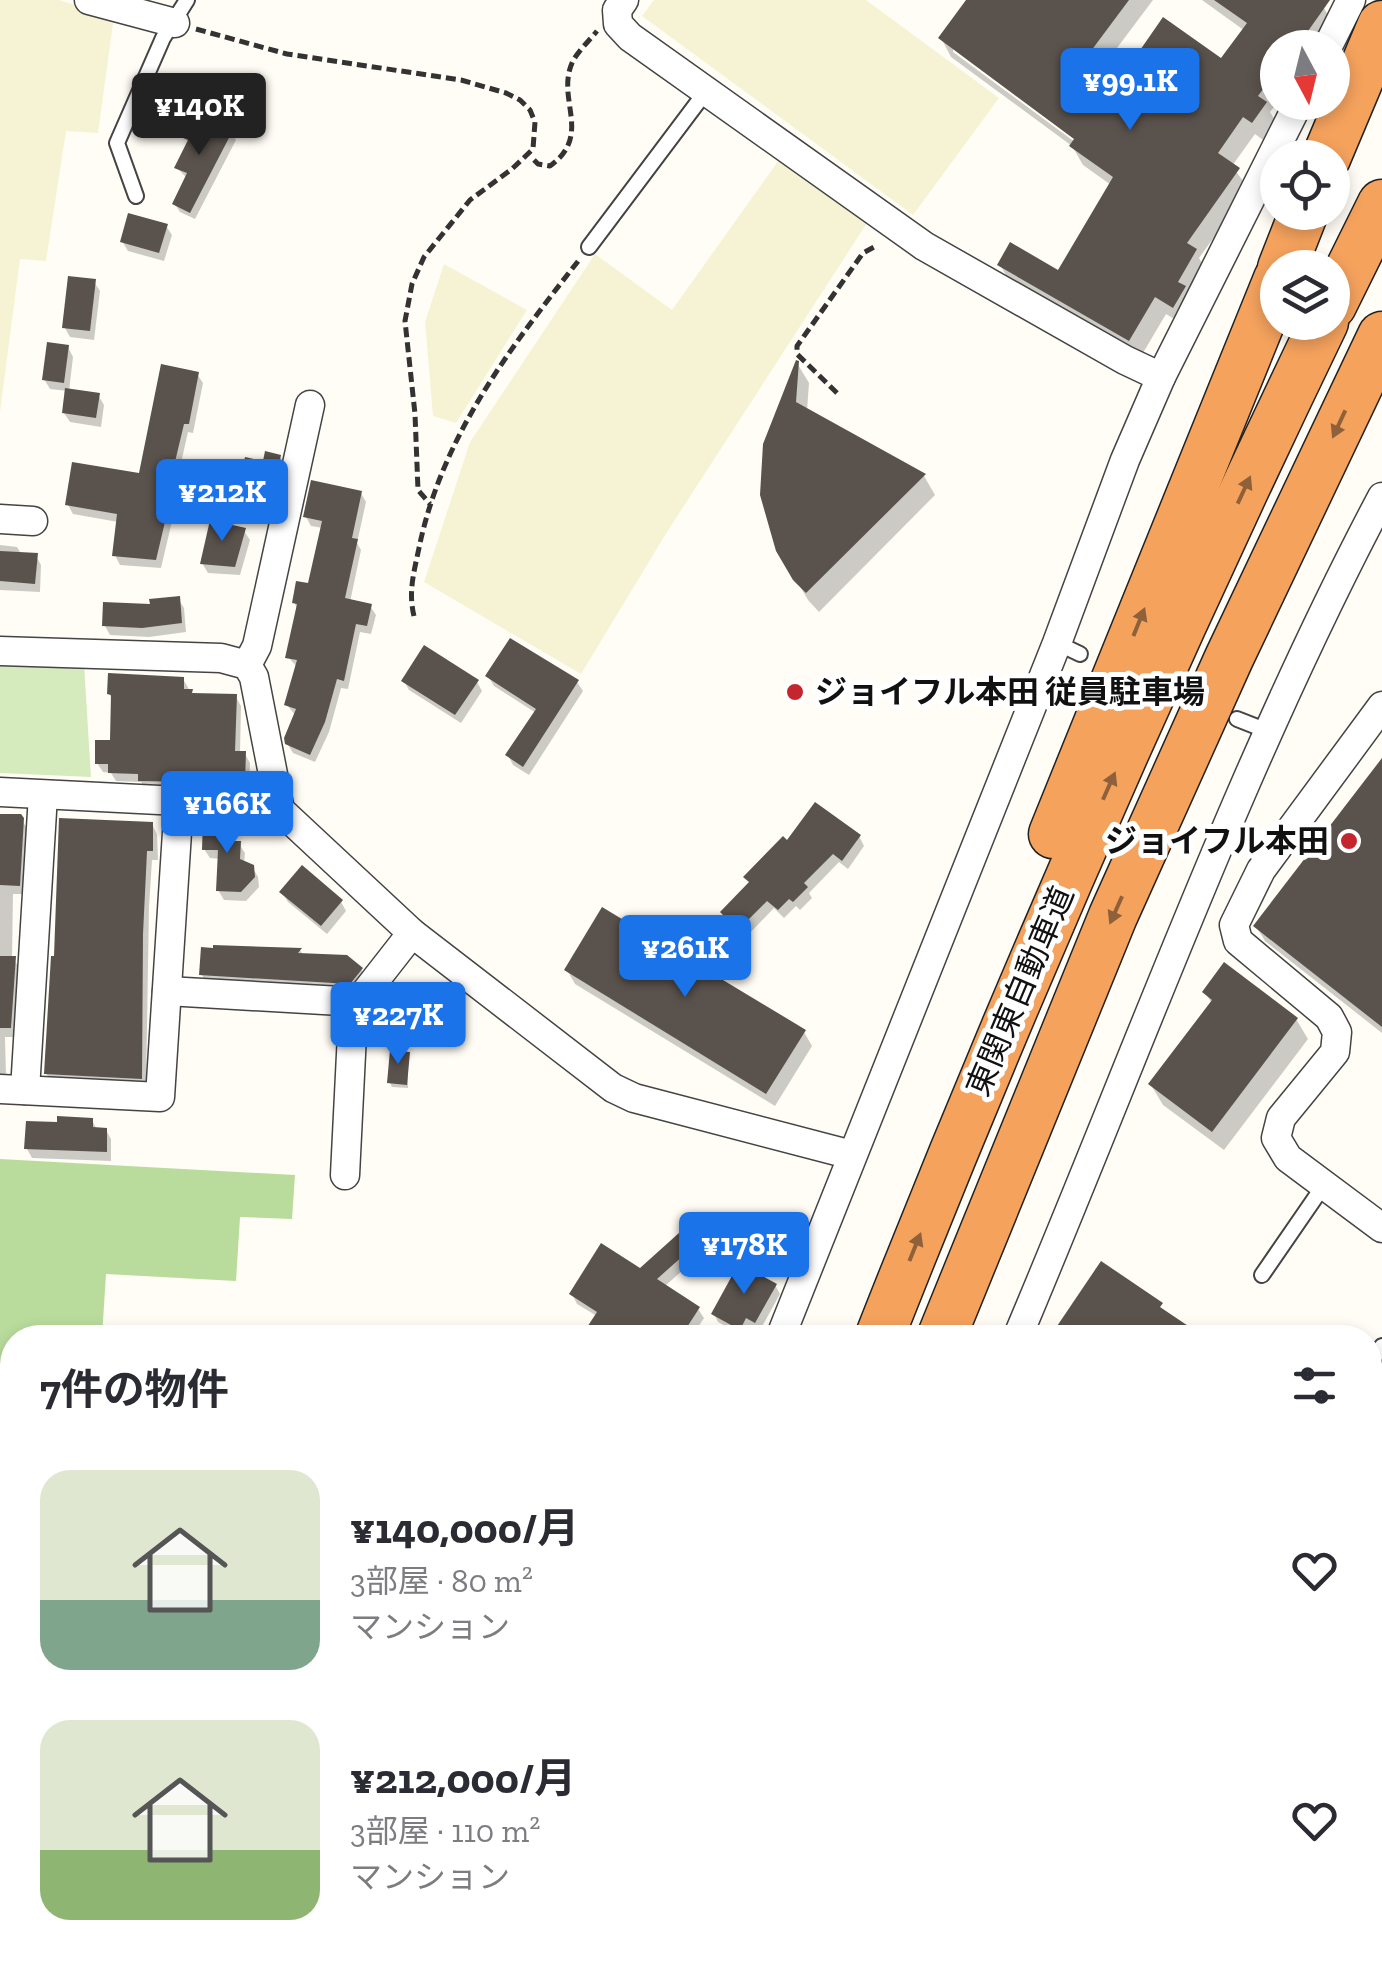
<!DOCTYPE html>
<html lang="ja">
<head>
<meta charset="utf-8">
<style>
	:root { --surface:#fff; --page:#f2f2f3; --text:#2b2b33; --muted:#7c7c81; --accent:#1a73e8 }
	body { margin:0; font-family:"Zilla Slab","Noto Sans JP",serif; background:var(--page); color:var(--text); height:100vh; display:flex; flex-direction:column; font-size:38px; white-space:nowrap }
	* { box-sizing:border-box; margin:0 }
	p { font-size:32px; color:var(--muted) }
	.icon { flex:none; width:55px; height:55px; fill:none; stroke:currentColor; stroke-width:2; stroke-linecap:round; stroke-linejoin:round }
	.map { position:relative; flex:1; overflow:hidden }
	.details { position:absolute; left:0px; top:1325px; width:1382px; height:642px; display:flex; flex-direction:column; background:var(--surface); border-radius:40px 40px 0 0; box-shadow:0 5px 15px #0003 }
	.details>* { flex:none }
	.needle { width:65px; rotate:173deg }
	.tools { position:absolute; left:1260px; top:30px; display:grid; gap:20px }
	.tools a { display:grid; place-items:center; width:90px; height:90px; border-radius:50%; background:var(--surface); box-shadow:0 5px 15px #0003; font-size:50px }
	.price { position:absolute; translate:-50% -85px; padding:0 22px; border-radius:10px; background:var(--accent); color:#fff; font-size:32px; line-height:65px; filter:drop-shadow(0 2px 5px #0008) }
	.price::after { content:''; position:absolute; left:50%; top:60px; width:30px; height:22px; margin-left:-15px; background:inherit; clip-path:polygon(0 0,100% 0,50% 100%) }
	.price.active { background:#222; color:#fff }
	ul { padding:0; list-style:none }
	li { display:flex; align-items:center; gap:30px; height:250px; padding:0 40px }
	li span { display:grid; place-items:center; flex:none; width:280px; height:200px; border-radius:30px; color:#555 }
	li>.icon { margin-inline-start:auto }
	span .icon { width:120px; height:120px; fill:#fffc; stroke-width:1 }
	li b { font-size:42px }
	h2 { display:flex; justify-content:space-between; align-items:center; height:120px; padding:0 40px; font-size:42px }
	.map>svg:first-child { display:block }
</style>
</head>
<body>
<div class="map">
<svg width="1382" height="1967" viewBox="0 0 1382 1967">
	<rect width="100%" height="100%" fill="#fffdf5"/>
	<g fill="#f6f3d4">
		<path d="M0,0h59l55,17 -16,116 -32,-2 -20,130 -26,-2 -20,153z"/>
		<path d="M654,0h212l133,98 -86,117 -271,-199z"/>
		<path d="M779,160l88,63 -200,309 -86,142 -157,-92 46,-140 125,-188 77,56z"/>
		<path d="M444,264l83,46 -71,113 -23,-7 -8,-94z"/>
	</g>
	<path fill="#d5ebbd" d="M0,662l84,2 7,113 -91,-4z"/>
	<g fill="#b9dc9c">
		<path d="M0,1159l295,16 -3,44 -52,-2 -4,64 -130,-7 -4,63 -90,1v137h-12z"/>
		<path d="M0,1754h12v143l-12,2z"/>
	</g>
	<g fill="#0003" fill-rule="evenodd">
		<path d="M969,0h184l-54,72 19,13 104,-23 23,-31 -43,-31h111l11,8 10,18 -15,22h-41v54l-8,10 6,10 -13,18 -8,-6 -23,32 17,23 -50,69 7,12 -22,55 -18,-11 -26,44 -129,-75 -11,-18 59,8 52,-88 -28,-20 -11,-19 -121,-89 -10,-19zM953,46l133,98 -3,4 -130,-96z"/>
		<path d="M231,132l5,8 -41,79 -15,-7 -5,-8 12,-26 -10,-10 12,-25 -3,-5z"/>
		<path d="M166,226l6,9 -8,26 -36,-10 -6,-10z"/>
		<path d="M94,282l6,9 -6,49 -24,-3 -5,-9z"/>
		<path d="M68,347l5,10 -4,34 29,4 6,10 -3,22 -31,-5 -6,-9 4,-22 -18,-2 -6,-10z"/>
		<path d="M797,363l12,20 -2,28 117,65 11,19 -116,117 -11,-12 -29,-50z"/>
		<path d="M197,374l6,9 -10,50 -5,-1 -14,62 3,6 -16,68 -41,-3 -5,-10 3,-33 -45,-8 -5,-9 73,-30z"/>
		<path d="M280,457l5,9 -7,34 -31,-7 -5,-9z"/>
		<path d="M361,493l5,9 -9,41 4,7 -11,52 20,4 6,9 -5,19 -11,-2 -12,57 -7,-1 -12,44 -14,30 -22,-9 -6,-10 9,-27 -9,-11 10,-38 -9,-10 10,-47 -4,-8 16,-16 13,-58 -12,-2 -5,-9z"/>
		<path d="M244,531l6,9 -10,35 -32,-2 -6,-10z"/>
		<path d="M0,545l17,2 5,8 14,1 5,9 -1,27 -40,-2z"/>
		<path d="M178,599l6,9 2,24 -37,5 -39,-2 -5,-9z"/>
		<path d="M488,676l89,6 6,9 -54,84 -16,-10 -5,-10 28,-42 -42,-27z"/>
		<path d="M183,679l10,17 43,1 5,9 -1,48h5l5,9 -1,28 -103,-1 -5,-8 -25,-1 -5,-8 -8,-1 -6,-9 15,-20 2,-42 -5,-7z"/>
		<path d="M404,681l73,1 5,9 -21,32 -52,-33z"/>
		<path d="M1382,762v271l-117,-92 -9,-15z"/>
		<path d="M0,817h20l8,13 -4,64h-11l-1,64 8,10 -5,69h-10l1,39h-6z"/>
		<path d="M228,820l5,10v13l6,1 6,9 -1,11 8,3 6,10 1,10 -13,14 -22,-1 -6,-10 2,-31 -10,-1 -6,-9z"/>
		<path d="M152,824l5,10 1,26h-6l-3,47 -3,180 -94,-4 -6,-10z"/>
		<path d="M859,836l5,10 -16,23 -9,-7 -30,31 3,5 -12,12 -4,-4 -12,12 -10,-10 -29,30 -17,-16 -5,-9 64,-70z"/>
		<path d="M282,892l59,10 5,9 -19,23 -39,-32z"/>
		<path d="M216,947l84,3 4,6 57,13 5,9 -11,14 -148,-8 -5,-9z"/>
		<path d="M567,970l237,62 8,14 -37,60 -200,-122z"/>
		<path d="M1205,992l91,27 12,20 -84,111 -61,-45 -12,-20 61,-81z"/>
		<path d="M408,1054v34l-16,-1 -2,-4z"/>
		<path d="M92,1120l5,10h9l5,9v22l-79,-3 -5,-9 32,-24z"/>
		<path d="M710,1232l5,9 -51,46 34,22 6,9 -13,20h-108l14,-22 -20,-12 -5,-10 68,-23z"/>
		<path d="M775,1285l5,9 -20,36 -9,-5 -6,12 -27,-15 -4,-8z"/>
		<path d="M1370,1494l12,9v25l-12,15z"/>
		<path d="M1382,1725v59l-12,-9v-33z"/>
		<path d="M892,1955h164l-8,12h-61l6,-8 -10,2 -4,6h-68z"/>
		<path d="M1092,1955h163l18,12h-189z"/>
	</g>
	<g fill="#5a524d">
		<path d="M966,0h163l-44,59 33,23 45,-65 58,41 26,-35 -33,-23h116l-34,48h-18v21l-20,27 9,6 -15,21 -9,-6 -25,36 22,15 -53,75 10,6 -19,33 8,4 -13,22 -18,-11 -26,44 -132,-76 13,-23 48,28 55,-93 -44,-31 5,-7 -136,-101z"/>
		<path d="M195,112l38,18 -43,83 -18,-9 15,-31 -13,-5 14,-28 -5,-2z"/>
		<path d="M128,213l40,11 -9,29 -39,-11z"/>
		<path d="M68,276l28,3 -6,52 -28,-3z"/>
		<path d="M47,342l22,3 -5,38 -22,-3z"/>
		<path d="M796,360l3,1 -3,41 130,72 -120,119 -13,-13 -17,-29 -16,-56 3,-51z"/>
		<path d="M161,364l38,8 -10,52h-5l-15,63 4,1 -17,72 -44,-4 5,-42 -52,-9 7,-43 67,11z"/>
		<path d="M65,388l35,5 -4,25 -34,-5z"/>
		<path d="M265,451l16,4 -8,37 -34,-8 6,-27 18,4z"/>
		<path d="M311,480l51,11 -10,47 6,1 -13,59 27,6 -5,22 -11,-2 -12,57 -7,-2 -12,43 -15,33 -25,-11 -1,-6 12,-29 -12,-4 13,-45 -12,-2 12,-54 -5,-1 4,-22 12,2 14,-62 -19,-4z"/>
		<path d="M210,520l36,8 -11,39 -35,-3z"/>
		<path d="M0,551l38,2 -3,31 -35,-3z"/>
		<path d="M180,596l2,27 -40,5 -40,-2 1,-24 47,2 -1,-5z"/>
		<path d="M510,638l69,42 -56,87 -18,-12 31,-46 -51,-33z"/>
		<path d="M424,645l55,35 -24,35 -54,-34z"/>
		<path d="M108,673l76,4v12h9l-1,4 45,1 -2,57h11l-1,32 -107,-2v-7l-30,-1v-9h-13v-24h15l1,-45 -4,-1z"/>
		<path d="M1382,758v269l-129,-101z"/>
		<path d="M815,802l46,33 -19,26 -9,-7 -29,29 4,4 -15,15 -4,-3 -11,11 -11,-9 -29,29 -18,-18 29,-30 -6,-5 40,-41 4,4z"/>
		<path d="M0,814h21l3,4 -4,68 -20,-1z"/>
		<path d="M59,818l94,4v29h-6l-4,83 -1,145 -98,-5 7,-118h3z"/>
		<path d="M203,818h26l-1,23h13l-1,18 14,6 1,12 -14,15 -25,-1 2,-41h-16z"/>
		<path d="M302,865l41,35 -22,26 -42,-34z"/>
		<path d="M602,907l204,123 -40,64 -202,-124z"/>
		<path d="M213,945l89,3 -4,5 49,2 16,13 -13,16 -151,-9 2,-28 12,1z"/>
		<path d="M0,956h16l-5,72h-11z"/>
		<path d="M1224,962l74,56 -86,114 -64,-48 64,-84 -10,-8z"/>
		<path d="M390,1050l20,2 -3,33 -20,-2z"/>
		<path d="M57,1116l36,2v9l14,1v24l-83,-3 2,-28 31,1z"/>
		<path d="M699,1215l13,15 -55,49 43,28 -20,31h-100l17,-26 -28,-18 32,-51 39,25z"/>
		<path d="M1101,1261l62,42 -3,4 46,31h-157z"/>
		<path d="M739,1263l38,21 -22,39 -9,-5 -6,12 -29,-16z"/>
	</g>
	<g fill="none" stroke-linecap="round" stroke-linejoin="round">
		<defs>
			<g id="service">
				<path d="M136,196l-19,-53 46,-105 24,-38"/>
				<path d="M589,247l118,-157"/>
				<path d="M1057,643l23,11"/>
				<path d="M1237,719l33,13"/>
				<path d="M1262,1275l62,-90"/>
				<path d="M1370,1364l12,-18"/>
				<path d="M1370,1552l12,-15"/>
				<path d="M1370,1581l12,8"/>
				<path d="M1370,1943l12,-18"/>
				<path d="M878,1955l19,12"/>
				<path d="M972,1967l8,-12"/>
			</g>
			<g id="minor">
				<path d="M89,0l86,23"/>
				<path d="M624,0l-7,10 1,14 12,13 294,209 201,114 36,17"/>
				<path d="M1327,48l24,-48"/>
				<path d="M0,519l33,2"/>
				<path d="M0,651l221,7 26,7 7,12 26,133 132,123 201,155 21,10 218,57"/>
				<path d="M247,665l10,-19 53,-241"/>
				<path d="M1382,706l-121,164 -27,55 4,16 91,76 8,15 -2,20 -54,66 -5,20 12,20 94,70"/>
				<path d="M0,792l179,9 76,-1 19,-5"/>
				<path d="M167,991l191,11"/>
				<path d="M0,1089l160,8 19,-296"/>
				<path d="M25,1090l18,-295"/>
				<path d="M345,1175l7,-141 6,-32 54,-69"/>
				<path d="M780,1338l277,-695 68,-183 36,-83 138,-275"/>
				<path d="M1017,1338c119,-281 222,-571 365,-841"/>
				<path d="M0,1488l12,1"/>
				<path d="M1370,1793l12,8"/>
				<path d="M738,1962l17,5"/>
				<path d="M563,1967l3,-12"/>
				<path d="M778,1967l5,-12"/>
			</g>
			<g id="motorway">
				<path d="M1326,158l56,-133"/>
				<path d="M1282,268l22,-56"/>
				<path d="M1332,305l50,-101"/>
				<path d="M1053,834l225,-555"/>
				<path d="M879,1338c136,-345 284,-682 445,-1016"/>
				<path d="M941,1338l172,-422 116,-258 153,-322"/>
				<path d="M642,1967l4,-12"/>
				<path d="M706,1967l4,-12"/>
			</g>
		</defs>
		<use href="#service" stroke="#444" stroke-width="18"/>
		<use href="#minor" stroke="#444" stroke-width="31"/>
		<use href="#motorway" stroke="#222" stroke-width="51"/>
		<g stroke="#333" stroke-width="5" stroke-dasharray="10 5" stroke-linecap="butt">
			<path d="M196,29l91,25 174,26 45,13 14,7 10,10 5,12 -2,27 -21,20 -42,31 -46,57 -12,27 -7,37 10,93 3,76 12,14"/>
			<path d="M534,160l4,4 12,2c43,-31 6,-66 22,-103 5,-11 17,-22 25,-32"/>
			<path d="M837,393l-40,-39v-8l66,-93 15,-8"/>
			<path d="M414,616c-6,-24 0,-44 5,-68 23,-112 91,-200 160,-288"/>
		</g>
		<use href="#service" stroke="#fff" stroke-width="14"/>
		<use href="#minor" stroke="#fff" stroke-width="28"/>
		<use href="#motorway" stroke="#f5a25d" stroke-width="48"/>
	</g>
	<defs><path id="oneway-solid" d="M-6-.8H1V-3.2L6.5 0L1 3.2V.8H-6Z" transform="scale(2.5)"/></defs>
	<g fill="#8e613b">
		<use href="#oneway-solid" transform="translate(1339 424) rotate(115)"/>
		<use href="#oneway-solid" transform="translate(1244 490) rotate(-65)"/>
		<use href="#oneway-solid" transform="translate(1139 622) rotate(-68)"/>
		<use href="#oneway-solid" transform="translate(1109 786) rotate(-66)"/>
		<use href="#oneway-solid" transform="translate(1116 910) rotate(114)"/>
		<use href="#oneway-solid" transform="translate(915 1247) rotate(-68)"/>
	</g>
	<g fill="#c4262e" stroke="#fff" stroke-width="4">
		<circle cx="795" cy="692" r="10"/>
		<circle cx="1349" cy="841" r="10"/>
	</g>
	<g text-anchor="middle" stroke-width="10" stroke-linejoin="round" paint-order="stroke">
		<g font-size="32" font-weight="bold" fill="#111" stroke="#fff" text-anchor="start">
			<text x="815" y="703">ジョイフル本田 従員駐車場</text>
			<text x="1329" y="852" text-anchor="end">ジョイフル本田</text>
		</g>
		<g font-size="32" fill="#111" stroke="#fff">
			<text transform="translate(1020 991) rotate(-67)" y="11">東関東自動車道</text>
		</g>
	</g>
</svg>
<div class="tools">
<a><svg class="needle" viewBox="-14 -14 28 28"><path d="M0-13l5 13h-10z" fill="#e53935"/><path d="M0 13l5-13h-10z" fill="#7c7c81"/></svg></a>
<a><svg class="icon" aria-label="locate" viewBox="0 0 24 24"><circle cx="12" cy="12" r="6"/><path d="M12 2v4M12 18v4M2 12h4M18 12h4"/></svg></a>
<a><svg class="icon" aria-label="layers" viewBox="0 0 24 24"><path d="M12 4l9 5-9 5-9-5zM3 14l9 5 9-5"/></svg></a>
</div>
<b class="price" style="left:1130px;top:133px">¥99.1K</b>
<b class="price active" style="left:199px;top:158px">¥140K</b>
<b class="price" style="left:222px;top:544px">¥212K</b>
<b class="price" style="left:227px;top:856px">¥166K</b>
<b class="price" style="left:685px;top:1000px">¥261K</b>
<b class="price" style="left:398px;top:1067px">¥227K</b>
<b class="price" style="left:744px;top:1297px">¥178K</b>
<section class="details">
<h2>7件の物件<svg class="icon" aria-label="filters" viewBox="0 0 24 24"><path d="M4 7h16M4 17h16"/><circle cx="9" cy="7" r="2"/><circle cx="15" cy="17" r="2"/></svg></h2>
<ul>
<li><span style="background:linear-gradient(#dfe7d0 65%,#7fa58c 0)"><svg class="icon" aria-label="home" viewBox="0 0 24 24"><path d="M3 11l9-7 9 7M6 9v11h12V9"/></svg></span><div><b>¥140,000/月</b><p>3部屋 · 80 m²</p><p>マンション</p></div><svg class="icon" aria-label="heart" viewBox="0 0 24 24"><path d="M12 20l-8-8c-3-5 5-10 8-4 3-6 11-1 8 4z"/></svg></li>
<li><span style="background:linear-gradient(#dfe7d0 65%,#8fb573 0)"><svg class="icon" aria-label="home" viewBox="0 0 24 24"><path d="M3 11l9-7 9 7M6 9v11h12V9"/></svg></span><div><b>¥212,000/月</b><p>3部屋 · 110 m²</p><p>マンション</p></div><svg class="icon" aria-label="heart" viewBox="0 0 24 24"><path d="M12 20l-8-8c-3-5 5-10 8-4 3-6 11-1 8 4z"/></svg></li>
</ul>
</section>
</div>
</body>
</html>
